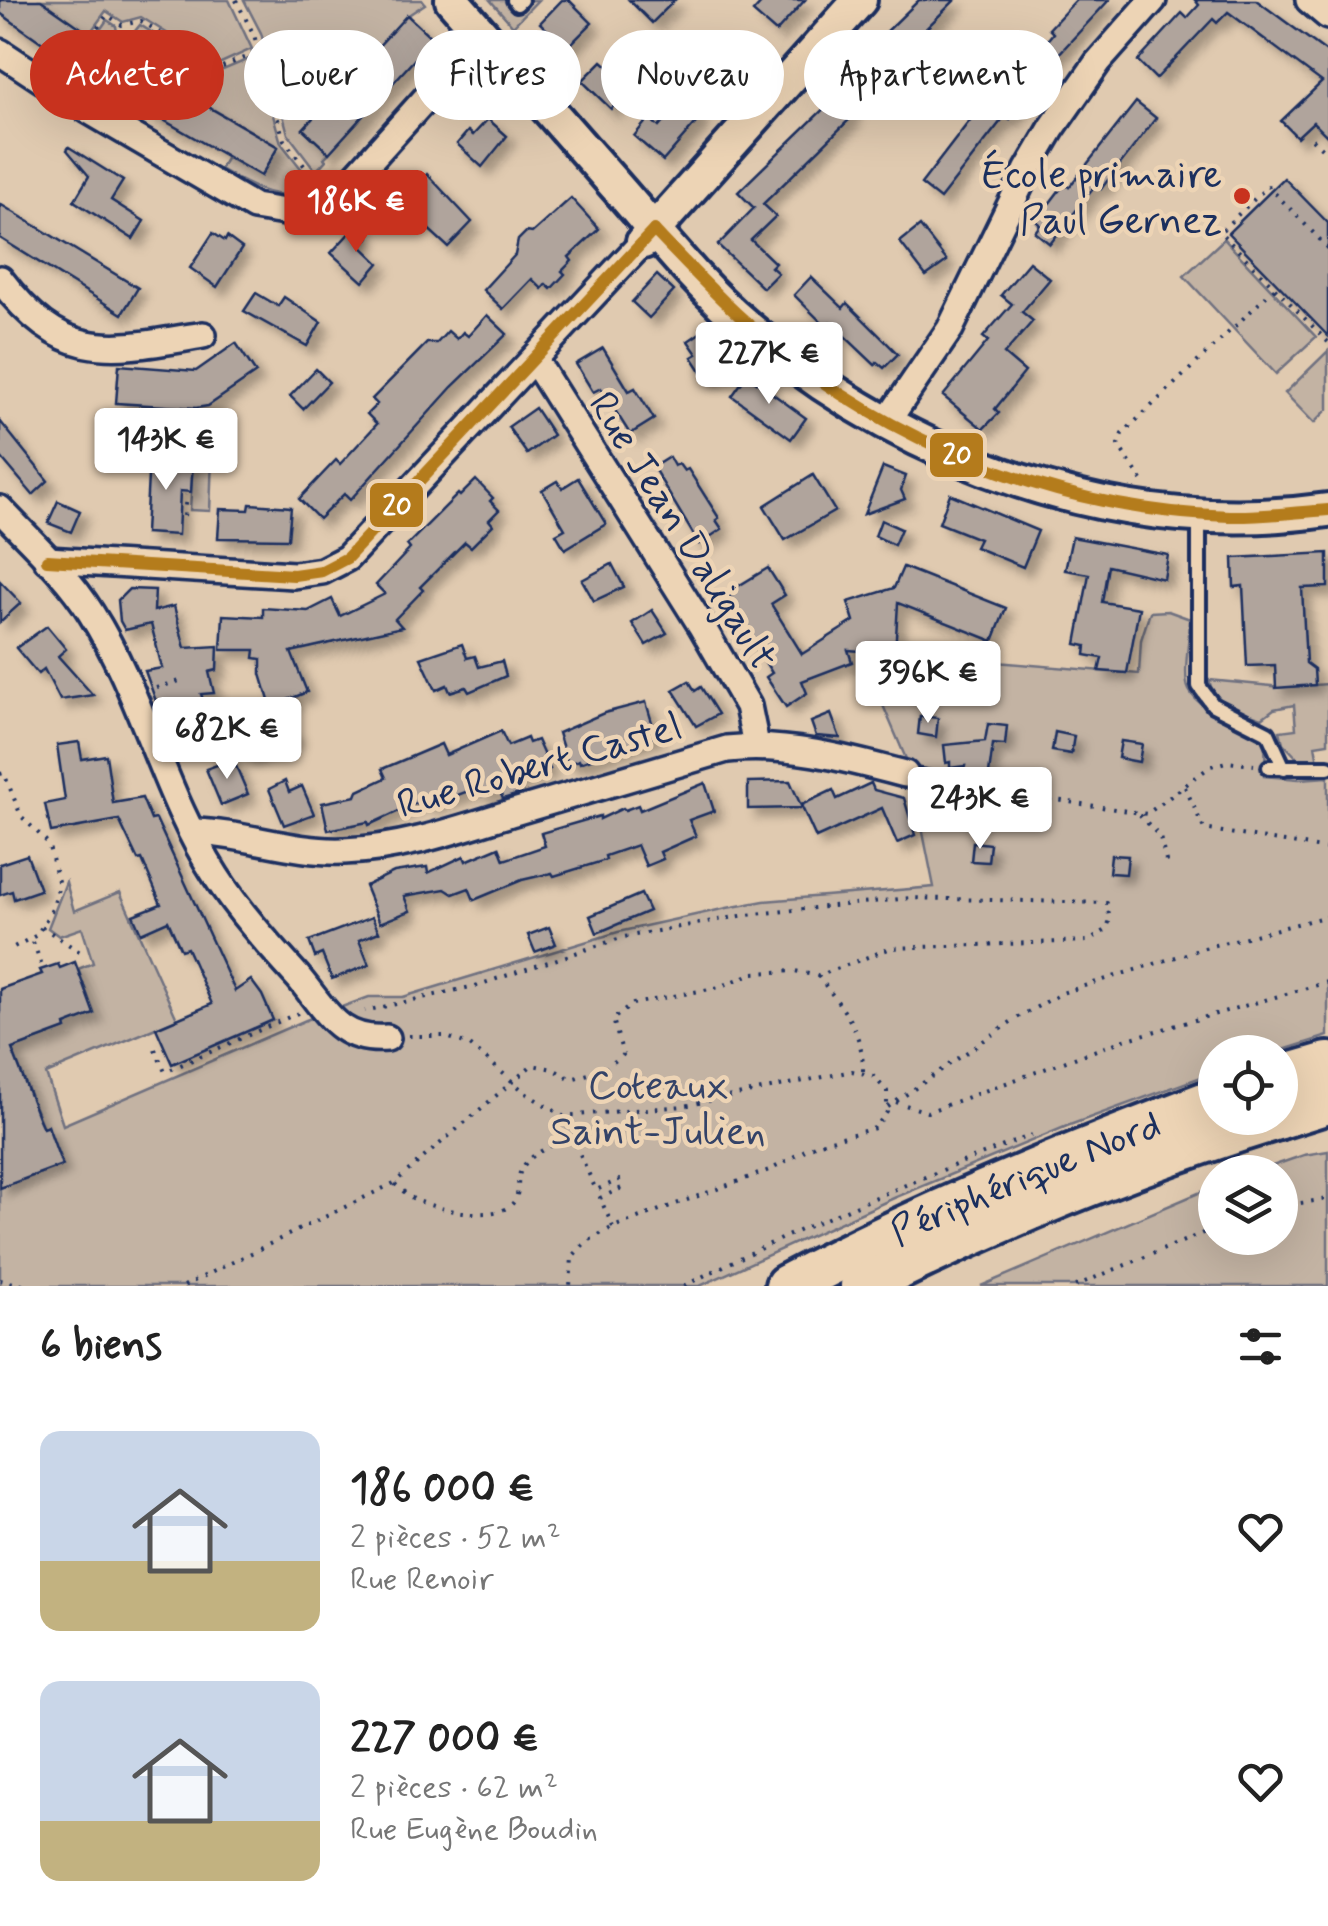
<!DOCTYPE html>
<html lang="fr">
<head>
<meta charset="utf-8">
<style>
	:root { --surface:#fff; --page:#f6f6f6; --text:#222; --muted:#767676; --accent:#c8321e }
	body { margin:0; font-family:Mynerve,sans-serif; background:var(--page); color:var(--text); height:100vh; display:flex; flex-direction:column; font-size:38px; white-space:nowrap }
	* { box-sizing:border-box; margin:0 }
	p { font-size:32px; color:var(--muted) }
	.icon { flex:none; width:55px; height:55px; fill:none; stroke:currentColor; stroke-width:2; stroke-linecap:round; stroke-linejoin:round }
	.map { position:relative; height:1286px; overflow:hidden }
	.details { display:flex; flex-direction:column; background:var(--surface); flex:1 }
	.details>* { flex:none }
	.hud { position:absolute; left:30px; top:30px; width:1270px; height:90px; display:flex; gap:20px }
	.controls { position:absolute; left:1198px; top:1035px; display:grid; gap:20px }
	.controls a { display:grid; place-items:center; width:100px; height:100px; border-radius:50%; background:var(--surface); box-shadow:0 10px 40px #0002; font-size:50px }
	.price { position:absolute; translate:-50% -85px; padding:0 22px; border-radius:10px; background:#fff; color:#222; font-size:32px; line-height:65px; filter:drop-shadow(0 2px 5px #0008) }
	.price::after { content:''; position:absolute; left:50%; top:60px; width:30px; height:22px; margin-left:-15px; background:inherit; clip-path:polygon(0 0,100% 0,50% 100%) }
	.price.selected { background:var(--accent); color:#fff }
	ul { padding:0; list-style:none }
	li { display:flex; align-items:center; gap:30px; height:250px; padding:0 40px }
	li span { display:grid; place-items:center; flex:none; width:280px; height:200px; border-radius:20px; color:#555 }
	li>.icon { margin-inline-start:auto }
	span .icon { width:120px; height:120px; fill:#fffc; stroke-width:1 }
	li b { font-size:42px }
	h2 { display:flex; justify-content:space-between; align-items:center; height:120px; padding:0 40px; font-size:42px }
	.tag { padding:0 35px; border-radius:45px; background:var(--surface); box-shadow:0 10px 40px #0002; font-size:35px; line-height:90px }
	.tag.selected { background:var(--accent); color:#fff }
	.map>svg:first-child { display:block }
</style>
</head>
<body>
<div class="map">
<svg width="1328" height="1286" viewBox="0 0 1328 1286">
	<defs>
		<filter id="shadow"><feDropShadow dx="8" dy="8" stdDeviation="5" flood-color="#0004"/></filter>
	</defs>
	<rect width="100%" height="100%" fill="#e0cab0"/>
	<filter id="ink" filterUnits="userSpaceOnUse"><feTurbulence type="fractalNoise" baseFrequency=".01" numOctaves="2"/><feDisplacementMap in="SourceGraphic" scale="20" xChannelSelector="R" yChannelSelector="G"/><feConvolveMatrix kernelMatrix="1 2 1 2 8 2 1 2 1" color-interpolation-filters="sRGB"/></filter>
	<g filter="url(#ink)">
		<g fill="#c3b3a3" stroke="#6f7180" stroke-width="2.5">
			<path d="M41,0h188l23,49 -31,14h-6l-74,-46 -18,5 -17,-11 -35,48 -5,-3 17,-26z"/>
			<path d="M244,0h178l3,4 -18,12 -104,113 26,24 -5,5 2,2 -10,11 -28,-37 -27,-101z"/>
			<path d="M490,0h48l-25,26z"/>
			<path d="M107,20l9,6 2,13 12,-2 10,-12 68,43 15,2 33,-14 25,87 37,47c-39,14 -65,-2 -98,-21l7,-12 34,19 16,-30 -133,-76 -17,29 -51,-35z"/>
			<path d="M1224,239l92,98 -40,37 -92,-98z"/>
			<path d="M1328,351v58l-14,14 -29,-30z"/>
			<path d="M175,429l38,2 -3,80 -20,-1 3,-51 -19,-1z"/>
			<path d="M1168,611l22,8c0,17 -8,58 -1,71 14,28 68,31 75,54 3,10 1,22 0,32l35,3 29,-2v259l-51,16h-62v20l-148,54 -173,72 -194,88h-700v-98l63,-23 -6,-15 -5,2 -4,-26 -5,2 -31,-79 54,-20 -1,-4 29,-12 -16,-44 15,-6 -11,-35 -23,8 -11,-8 18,-46 8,29 46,-19 57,127 -131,55 17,51 243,-105 63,-23h34l215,-65 109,-24 37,-7 170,-14 -24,-119 -37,-86 -10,-31 276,23 2,-34 9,-28z"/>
			<path d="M1209,680l73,7 46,-3v59l-13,2 3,17h-17l-18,-19 -3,-12 16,-2 -2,-24 -20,4 -12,9c-20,-7 -49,-14 -53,-38z"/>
			<path d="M1328,1151v135h-347l234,-100v52h65v-66h-25l49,-17z"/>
		</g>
		<g fill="#b0a49c" stroke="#1b2f5e" stroke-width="2.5" filter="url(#shadow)">
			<path d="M0,0h41l43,30 -20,28 -64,-45z"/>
			<path d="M562,0h7l23,23 -26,26 -26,-26z"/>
			<path d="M629,0h46l-23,23z"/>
			<path d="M764,0h41l-29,32 -23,-20z"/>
			<path d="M919,0h36l-67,66 3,4 -43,42 4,5 -89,87 13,12 -25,24 24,23 -4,4 7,6 -15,15 -45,-43 36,-37 -16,-16 102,-99 -4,-4 44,-44 -4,-3z"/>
			<path d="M1076,0h33l-67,72 3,2 -35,45 -5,-3 -65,83 -19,-15 60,-78 4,4 35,-44 4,3 29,-36 -4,-4z"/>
			<path d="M1195,0h61l72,53v84l-15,-15 -16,15 -16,-16 41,-39 -94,-70 -11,11 -4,-4 -57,60 -18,-18 44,-48 5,5 12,-13z"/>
			<path d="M407,15l26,24 -104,114 -26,-24z"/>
			<path d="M726,40l24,21 -27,29 -23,-20z"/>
			<path d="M602,61l17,15 14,-14 12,12 -34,35 -29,-28z"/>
			<path d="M144,70l134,77 -17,29 -134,-77z"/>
			<path d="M682,100l19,17 -38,44 -29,-25 15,-18 10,9z"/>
			<path d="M1136,102l20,16 -55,71 -5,-4 -46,59 -15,-12 5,-7 -4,-4 29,-38 4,4z"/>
			<path d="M488,119l19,17 -25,31 -25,-23 11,-13 5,4z"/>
			<path d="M69,147l54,34 -12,19 33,21 -11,18 -59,-38 15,-25 -22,-26z"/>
			<path d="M427,174l45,48 -24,25 -48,-44z"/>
			<path d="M1284,178l44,45v113l-100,-103z"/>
			<path d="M571,198l28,31 -30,28 3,4 -10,10 3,3 -14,15 -5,-5 -4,5 -10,-10 -29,30 -20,-19 32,-35 3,-15 8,-8 6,1z"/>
			<path d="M0,204l138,84 -16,26 -122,-76z"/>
			<path d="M356,226l13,11 -8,9 18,17 -16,19 -32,-29z"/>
			<path d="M920,226l27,35 -21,15 -26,-34z"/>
			<path d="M213,233l12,8 2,-4 15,11 -25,39 -27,-19z"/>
			<path d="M1029,262l21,17 -28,33 11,9 -29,33 21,18 -30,37 4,4 -16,16 -40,-33 45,-55 -5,-4 29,-33 -11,-9z"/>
			<path d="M657,275l17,16 -25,27 -17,-16z"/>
			<path d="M811,277l32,31 4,-5 51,51 -14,14 -7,-6 -2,3 -45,-43 -4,5 -32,-32z"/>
			<path d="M256,293l22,13 6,-9 37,25 -14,24 -63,-35z"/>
			<path d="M487,315l20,19 -55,53 -102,113 -6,-6 -25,25 -20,-20 37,-39 4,4 37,-40 -10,-10 10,-10 -5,-5 55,-56h10l11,-12 9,8 6,-7 5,4z"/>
			<path d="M703,331l23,37 -19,12 -15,-23 5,-3 -9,-13z"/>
			<path d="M236,343l20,30 -48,33 -12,2 -80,-5 3,-38 77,6z"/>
			<path d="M603,348l26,43 6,-3 19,31 -24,15 -29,-46 -8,4 -17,-28z"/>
			<path d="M316,369l13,13 -26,27 -13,-13z"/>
			<path d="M747,375l59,43 -15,21 -59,-43z"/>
			<path d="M535,408l18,27 -26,19 -19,-27z"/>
			<path d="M0,421l48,60 -15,14 -33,-39z"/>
			<path d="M149,456l44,3 -2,33 -11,-1 -2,44 -33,-2z"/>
			<path d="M669,457l5,9 5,-2 5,7 4,-2 31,49 -3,2 6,9 -23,15 -46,-77z"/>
			<path d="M883,467l23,9 -5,14 4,9 -41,15z"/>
			<path d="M813,475l22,36 -50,29 -21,-34z"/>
			<path d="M578,478l28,46 -41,25 -9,-15 9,-5 -23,-39 15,-9 5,7z"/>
			<path d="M476,480l17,18 -3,3 9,9 -10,10 4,5 -22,22 -6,-5 -45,45 3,3 -28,29 7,8 -111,25 16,40 -36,15 -10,-33v-15l-7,-1 1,-8h-34l2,-35 40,2v-9l45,3 24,-12 8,17 45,-22 -9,-9 34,-36 -3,-4 51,-51 2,2z"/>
			<path d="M950,494l88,37 -15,36 -48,-20 4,-8 -40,-16z"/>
			<path d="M58,501l22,10 -9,21 -23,-9z"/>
			<path d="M250,504l41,3 -3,32 -70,-1 2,-29 29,1z"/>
			<path d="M881,520l20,9 -7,16 -19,-9z"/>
			<path d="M1072,537l96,18 -4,24 -56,-13 -6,36 37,6 -12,65 -28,-2 3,-13 -17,-3 1,-9 -10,-2 13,-70 -24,-4z"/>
			<path d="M1328,553v34l-26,1 4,75 8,6 1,16 -39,3 -1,-23 -28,1 -4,-80 -9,1 -1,-29z"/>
			<path d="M612,564l12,23 -30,14 -12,-21z"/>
			<path d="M903,567l103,41 -13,33 -95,-38 -3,51 -47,-4 4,12 -50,19 5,12 -21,14 -20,-30 6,-4 -29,-46 5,-3 -21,-31 41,-25 17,27 -14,9 31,50 52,-33 -6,-19 46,-14z"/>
			<path d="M0,581l21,22 -21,19z"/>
			<path d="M129,589l26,1 -1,21 20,-5 11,42 33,-2 -1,24 -8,2 5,21 -13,1 10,28 -42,15 -24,-66 17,-3 -11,-44 -26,6 -5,-9 -2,-21z"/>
			<path d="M652,610l15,23 -21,12 -14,-22z"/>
			<path d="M47,626l19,23 -8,7 35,39 -33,5 -16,-31 -6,5 -22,-26z"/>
			<path d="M462,644l5,14 8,-2 4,11 23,-6 4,15 -37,16 -3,-5 -16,5 -3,-7 -11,5 -15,-32z"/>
			<path d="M689,681l6,10 6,-4 17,27 -22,12 -23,-36z"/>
			<path d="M646,702l10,34 -76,27 -1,-3 -11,4 -10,-31 46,-20z"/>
			<path d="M831,714l9,24 -24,-2 -5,-14z"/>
			<path d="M920,716l18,2 -2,19 -18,-3z"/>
			<path d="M988,724l19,2 -2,19 -12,-1 -5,37 -25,-6 2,-9 -15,2v-6l-4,1 -2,-18 41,-4z"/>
			<path d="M501,731l7,15 19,-8 2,5 8,-3 13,29 -36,14 5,11 -16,5 -4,-9 -16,6 -4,-9 -51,19 -3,-7 -56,26 -1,-3 -40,8 -6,-27 34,-7 2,-5 28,-13 -4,-9 59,-25 5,11z"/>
			<path d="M295,732l1,5 -50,22 -8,-20z"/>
			<path d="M1055,732l19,4 -3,18 -19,-3z"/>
			<path d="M1121,741l21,3 -3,18 -21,-4z"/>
			<path d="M79,742l3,17 24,-4 7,48 29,-5 9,22 5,-1 79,172 16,-11 11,15 11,25 -101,44 -16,-36 56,-24 -25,-56 -6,2 -13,-29 -27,12 -8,-18 28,-11 -19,-45 -4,1 -19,-40 -68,12 -6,-28 20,-4 -8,-55z"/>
			<path d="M233,759l15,35 -27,11 -15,-36z"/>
			<path d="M285,781l4,11 13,-6 12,28 -30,11 -15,-36z"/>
			<path d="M790,781l12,27 -54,1v-27z"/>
			<path d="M705,783l9,28 -25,9 7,16 -36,16 3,7 -17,7 -9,-21 -32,11 1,4 -52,16 -2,-3 -30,7 -48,20 -5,-12 -16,6 -8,-5 -41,7 6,15 -30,12 -15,-37 29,-14 33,-5 1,6 36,-17 2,5 33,-14 5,13 41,-14 -4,-13 59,-17v3l23,-11 2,2 13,-5 2,5z"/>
			<path d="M871,783l3,7 30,8 11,37 -18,8 -15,-35 -66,30 -15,-33 32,-15 4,9z"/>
			<path d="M960,795l17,3 -3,17 -17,-3z"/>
			<path d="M973,842l17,2 -2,18 -17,-1z"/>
			<path d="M27,855l13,35 -26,9 -2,-8 -12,4v-31z"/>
			<path d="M1111,855l17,1 -2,18 -17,-1z"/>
			<path d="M641,894l8,17 -52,22 -7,-17z"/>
			<path d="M372,917l7,15 -20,8 10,25 -37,14 -10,-25 -7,3 -6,-16z"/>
			<path d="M549,927l7,17 -21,8 -7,-17z"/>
			<path d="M75,962l19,52 -29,11 1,4 -54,20 26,68 5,11 5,-2 14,39 -62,23v-199l42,-15 -2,-4 18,-6 2,4z"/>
		</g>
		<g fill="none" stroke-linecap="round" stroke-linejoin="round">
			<defs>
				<g id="service">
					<path d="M514,0l3,4 4,-4"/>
					<path d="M1199,517v169l14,19 55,28 16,35"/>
					<path d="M1269,767h59"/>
					<path d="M905,774l74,14"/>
				</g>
				<g id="minor">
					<path d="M1309,0l19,16"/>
					<path d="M0,52l88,58 166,97 43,7 38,-15 148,-164"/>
					<path d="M0,279c64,84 108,72 203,56"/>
					<path d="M534,359l167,266 47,81 8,39"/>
					<path d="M886,423l64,-94 78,-160 24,-41 46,-66 55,-62"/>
					<path d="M0,509c31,33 67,65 91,104 52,82 72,181 125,263 23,36 53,69 82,101 28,33 40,65 89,61"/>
					<path d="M47,560l247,15 28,-4 25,-13 296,-316"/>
					<path d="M193,832c51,1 99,21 151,19 58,-2 115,-22 170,-39 71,-21 142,-42 213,-63 58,-7 121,10 178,25"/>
				</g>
				<g id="tertiary">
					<path d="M452,0c57,64 114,129 170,193 40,46 78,94 124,133 160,136 372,214 582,184"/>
					<path d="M643,242l217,-242"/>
				</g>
				<g id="trunk">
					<path d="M1280,1078l48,-14"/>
					<path d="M1280,1117l48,-15"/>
					<path id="s1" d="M787,1286c138,-73 282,-131 428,-186"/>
					<path d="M862,1286c134,-67 272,-124 415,-168"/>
				</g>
			</defs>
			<use href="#service" stroke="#1b2f5e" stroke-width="20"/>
			<use href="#minor" stroke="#1b2f5e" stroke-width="32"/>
			<use href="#tertiary" stroke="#1b2f5e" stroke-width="40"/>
			<use href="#trunk" stroke="#1b2f5e" stroke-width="50"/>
			<g stroke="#1b2f5e" stroke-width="4" stroke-dasharray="2.5 8" stroke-linecap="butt">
				<path d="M236,0l18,35 30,105 33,42"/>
				<path d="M67,70l40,-55 15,10 19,-4 74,45 7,1 38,-16"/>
				<path d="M1312,139l16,15"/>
				<path d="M1328,248l-60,-62 -48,46 108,110"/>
				<path d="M1142,480l-24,-35 4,-11 153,-146"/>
				<path d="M184,516l2,-21"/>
				<path d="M156,688l24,-7"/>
				<path d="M0,774l4,-1 17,43 27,27 11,42 -7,24 -15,26 -27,14"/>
				<path d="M1185,787l19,42 124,20"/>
				<path d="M998,791l149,23 64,-48 15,-4 28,3"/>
				<path d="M1140,815l20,22 6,24 -3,2"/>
				<path d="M42,927l41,27"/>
				<path d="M33,942l9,24"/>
				<path d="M818,976c24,31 46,56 45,96"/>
				<path d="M409,1036h35l26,9 57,49 36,22 121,-10 168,-35 21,5 14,15v21l-12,16 -59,16 -44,25 -159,58 -27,15 -14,15 -2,29"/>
				<path d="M155,1049l10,23 133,-59"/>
				<path d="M896,1102l31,10 194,-71 207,-59"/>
				<path d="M888,1107l127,-88 47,-26 149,-47 117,-30"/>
				<path d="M563,1116l33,74 23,-10 3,8"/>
				<path d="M395,1184c8,7 16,15 26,18 20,8 72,19 90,3 9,-8 6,-19 8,-29 5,-22 36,-31 54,-41"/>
				<path d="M1280,1206l48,-7"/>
				<path d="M613,1227l-13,-29 22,-10"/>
				<path d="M0,1280l27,6"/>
				<path d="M184,1286l210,-103 138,-118 21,4 18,10 32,-9 20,-15 -10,-36 20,-15 87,-17 33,-14 42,-2 23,5 73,-28 198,-7 17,-11 4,-10 -3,-17 -196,-5 -165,17 -122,22 -149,49 -110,25"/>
				<path d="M684,1286c112,-58 231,-106 348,-151"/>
				<path d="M1075,1286l140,-58"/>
			</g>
			<use href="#service" stroke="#edd4b5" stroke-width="12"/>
			<use href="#minor" stroke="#edd4b5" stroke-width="25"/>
			<use href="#tertiary" stroke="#edd4b5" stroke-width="32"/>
			<use href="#trunk" stroke="#edd4b5" stroke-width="42"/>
			<defs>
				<g id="bus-1">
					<path d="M654,230c44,46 87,92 138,130 126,95 280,151 437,156 33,1 67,-4 99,-6"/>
					<path d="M47,560l247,15 28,-4 25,-13 307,-328"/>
				</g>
			</defs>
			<use href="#bus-1" stroke="#edd4b5" stroke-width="20"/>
			<use href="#bus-1" stroke="#b47b1c" stroke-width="12"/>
		</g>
	</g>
	<circle fill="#c8321e" stroke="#edd4b5" stroke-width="4" cx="1242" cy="196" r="10"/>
	<g text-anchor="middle" stroke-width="9" stroke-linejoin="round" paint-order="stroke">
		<g font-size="40" fill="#1b2f5e" stroke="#edd4b5" text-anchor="end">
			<text x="1222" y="187">École primaire<tspan x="1222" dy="46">Paul Gernez</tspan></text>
		</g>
		<g font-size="40" fill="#1b2f5e" stroke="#edd4b5">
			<text transform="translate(684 530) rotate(58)" y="14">Rue Jean Daligault</text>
			<text transform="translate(539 764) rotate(-16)" y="14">Rue Robert Castel</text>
			<text dy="14" stroke="none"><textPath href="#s1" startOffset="262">Périphérique Nord</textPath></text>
		</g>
		<g font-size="40" fill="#344368" stroke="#edd4b5">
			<text x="658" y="1098">Coteaux<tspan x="658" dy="46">Saint-Julien</tspan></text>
		</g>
	</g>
	<g stroke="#edd4b5" stroke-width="4">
		<rect x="928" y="431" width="57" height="48" rx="10" fill="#b47b1c"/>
		<rect x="368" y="481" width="57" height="48" rx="10" fill="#b47b1c"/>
	</g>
	<g font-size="28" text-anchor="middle" font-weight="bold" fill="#fff">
		<text x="957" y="464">20</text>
		<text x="397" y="515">20</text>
	</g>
</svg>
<div class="controls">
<a><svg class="icon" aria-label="locate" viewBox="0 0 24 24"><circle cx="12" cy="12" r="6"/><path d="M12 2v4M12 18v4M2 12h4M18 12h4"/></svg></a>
<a><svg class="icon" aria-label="layers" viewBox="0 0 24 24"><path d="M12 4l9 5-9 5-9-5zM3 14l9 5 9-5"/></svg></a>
</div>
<b class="price selected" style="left:356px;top:255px">186K €</b>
<b class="price" style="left:769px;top:407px">227K €</b>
<b class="price" style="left:166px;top:493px">143K €</b>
<b class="price" style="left:928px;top:726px">396K €</b>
<b class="price" style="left:227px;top:782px">682K €</b>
<b class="price" style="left:980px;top:852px">243K €</b>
<div class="hud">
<a class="tag selected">Acheter</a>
<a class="tag">Louer</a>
<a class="tag">Filtres</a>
<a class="tag">Nouveau</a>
<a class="tag">Appartement</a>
</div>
</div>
<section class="details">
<h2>6 biens<svg class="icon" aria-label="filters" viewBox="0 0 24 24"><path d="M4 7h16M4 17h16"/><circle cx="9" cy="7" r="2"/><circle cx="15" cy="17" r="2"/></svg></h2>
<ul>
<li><span style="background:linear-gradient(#c9d6e8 65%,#c2b280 0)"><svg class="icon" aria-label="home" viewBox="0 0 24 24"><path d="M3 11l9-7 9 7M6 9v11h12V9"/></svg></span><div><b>186 000 €</b><p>2 pièces · 52 m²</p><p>Rue Renoir</p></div><svg class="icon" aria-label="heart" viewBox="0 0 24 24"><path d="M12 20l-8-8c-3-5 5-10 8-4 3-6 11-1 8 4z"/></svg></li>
<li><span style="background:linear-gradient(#c9d6e8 70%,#c2b280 0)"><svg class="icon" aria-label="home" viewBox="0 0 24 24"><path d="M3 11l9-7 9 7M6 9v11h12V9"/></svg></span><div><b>227 000 €</b><p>2 pièces · 62 m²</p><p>Rue Eugène Boudin</p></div><svg class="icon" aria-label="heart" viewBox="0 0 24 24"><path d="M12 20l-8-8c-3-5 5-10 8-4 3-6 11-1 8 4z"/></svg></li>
</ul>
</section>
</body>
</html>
